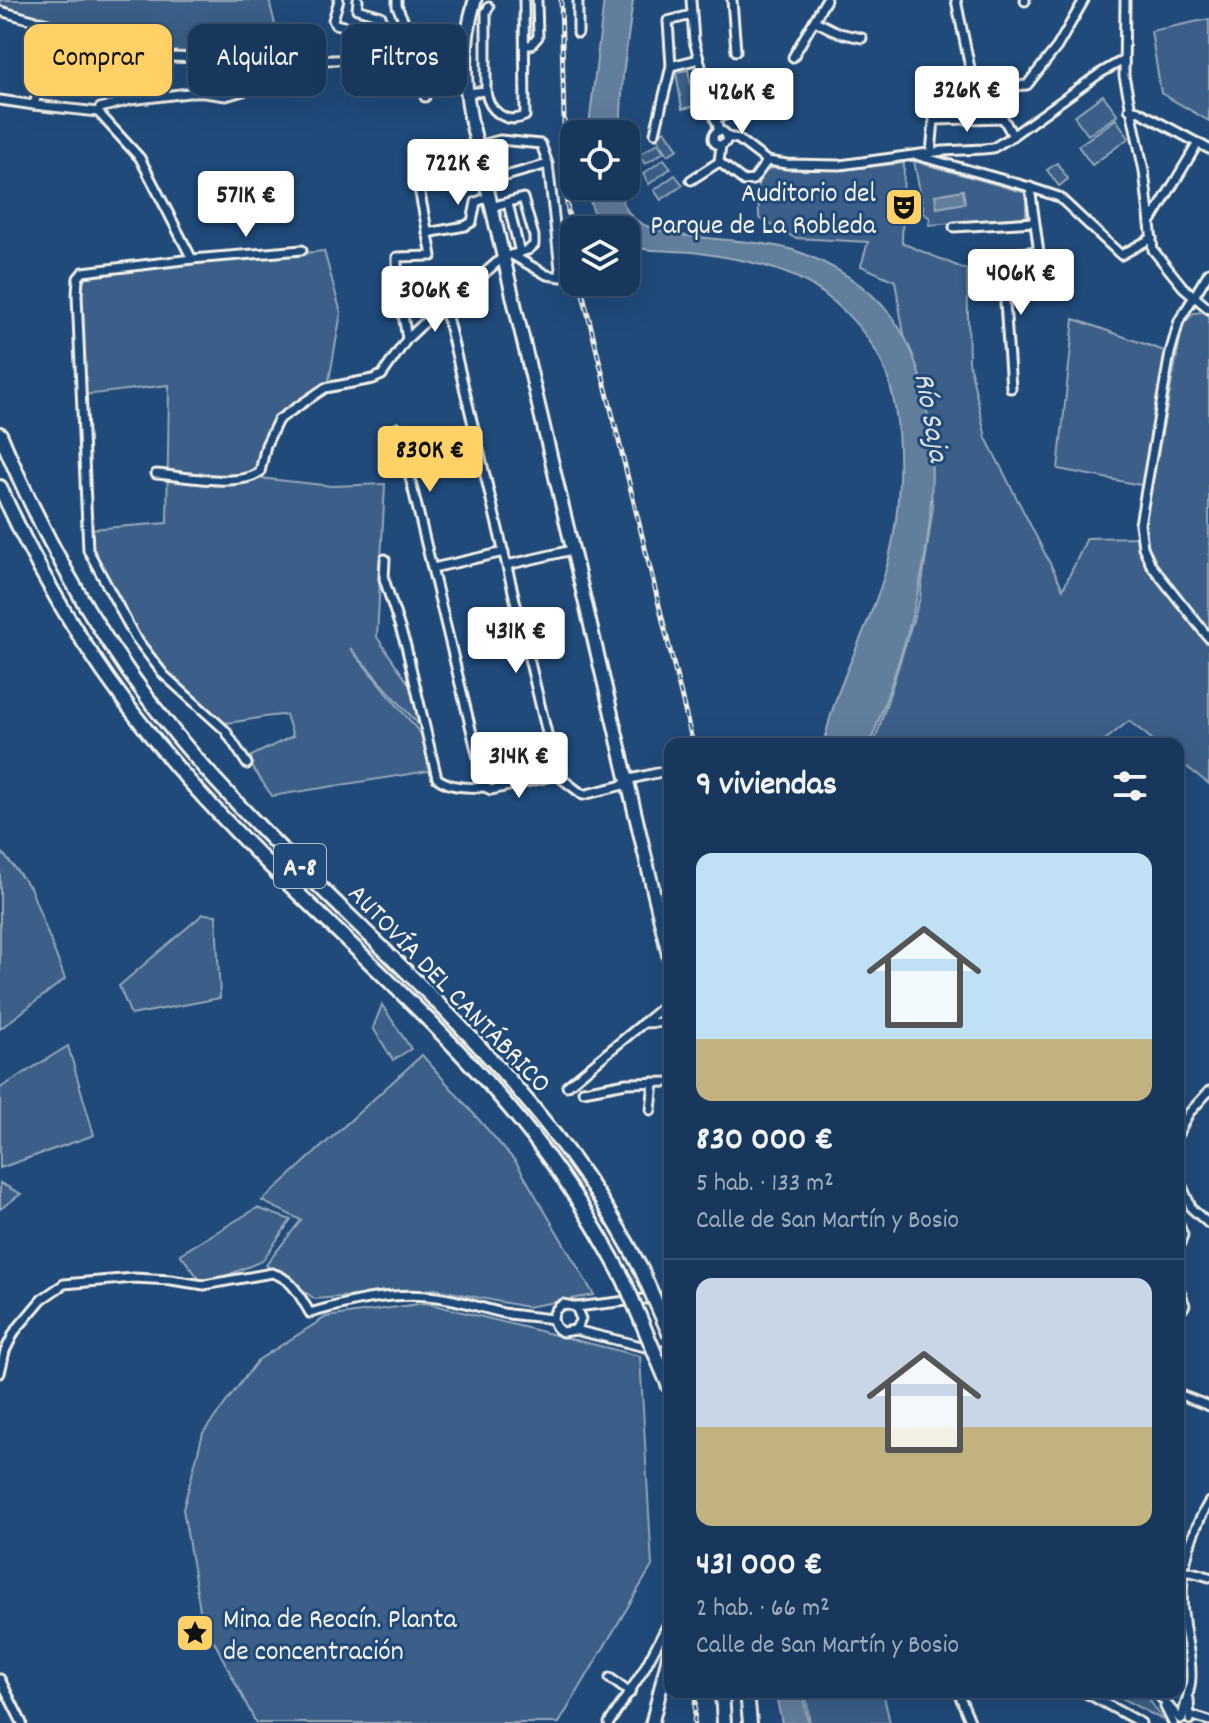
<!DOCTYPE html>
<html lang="es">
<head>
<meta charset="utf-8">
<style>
	:root { --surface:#17385c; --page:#244365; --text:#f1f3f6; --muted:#9eacbb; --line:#365272; --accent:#ffd166 }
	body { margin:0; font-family:Dekko,sans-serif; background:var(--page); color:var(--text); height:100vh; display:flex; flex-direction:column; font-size:30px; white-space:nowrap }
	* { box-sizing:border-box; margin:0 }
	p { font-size:26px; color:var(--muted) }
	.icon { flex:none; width:44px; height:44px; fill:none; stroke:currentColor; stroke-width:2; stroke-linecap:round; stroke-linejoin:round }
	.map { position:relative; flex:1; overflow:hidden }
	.sheet { position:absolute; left:664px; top:738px; width:520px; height:960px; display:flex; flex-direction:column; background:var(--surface); border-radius:16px; box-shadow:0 8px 32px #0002,0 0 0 2px var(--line) }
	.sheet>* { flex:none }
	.banner { position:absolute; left:24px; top:24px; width:520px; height:72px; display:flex; gap:16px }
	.buttons { position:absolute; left:560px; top:120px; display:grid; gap:16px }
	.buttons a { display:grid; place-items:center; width:80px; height:80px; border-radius:16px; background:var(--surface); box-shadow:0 8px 32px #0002,0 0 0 2px var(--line); font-size:40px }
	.price { position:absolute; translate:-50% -68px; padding:0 18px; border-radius:8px; background:#fff; color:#222; font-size:26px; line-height:52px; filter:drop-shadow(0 2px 4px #0008) }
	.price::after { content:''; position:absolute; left:50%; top:48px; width:24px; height:18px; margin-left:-12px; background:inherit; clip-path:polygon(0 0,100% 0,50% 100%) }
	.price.selected { background:var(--accent); color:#111 }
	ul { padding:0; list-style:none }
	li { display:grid; align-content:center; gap:16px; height:424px; padding:0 32px }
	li+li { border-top:2px solid var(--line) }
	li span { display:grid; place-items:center; height:248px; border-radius:16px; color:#555 }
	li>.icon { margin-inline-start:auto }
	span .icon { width:144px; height:144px; fill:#fffc; stroke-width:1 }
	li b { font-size:34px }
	h2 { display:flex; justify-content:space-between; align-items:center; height:96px; padding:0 32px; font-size:34px }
	.pill { padding:0 28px; border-radius:16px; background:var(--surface); box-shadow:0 8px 32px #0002,0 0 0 2px var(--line); font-size:28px; line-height:72px }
	.pill.selected { background:var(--accent); color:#111 }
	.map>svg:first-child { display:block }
</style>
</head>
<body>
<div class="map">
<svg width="1209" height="1723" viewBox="0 0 1209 1723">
	<rect width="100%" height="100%" fill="#1f4a7a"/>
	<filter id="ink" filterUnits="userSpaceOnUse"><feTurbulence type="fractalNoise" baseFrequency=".0125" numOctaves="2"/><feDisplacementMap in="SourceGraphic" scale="16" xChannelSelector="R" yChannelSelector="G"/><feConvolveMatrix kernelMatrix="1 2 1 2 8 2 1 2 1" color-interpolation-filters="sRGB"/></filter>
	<g filter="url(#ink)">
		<g fill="#3a5f88" stroke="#97a8b8" stroke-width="2">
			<path d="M0,0h269l15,61 -116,-4 -168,-42z"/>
			<path d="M1209,19v102l-48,-28 -10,-62z"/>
			<path d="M688,70l7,36 -13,3 -6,-37z"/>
			<path d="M1103,95l15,20 -30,20 -14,-19z"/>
			<path d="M1116,119l13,19 -37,27 -14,-19z"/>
			<path d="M665,130l13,19 -10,6 -12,-19z"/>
			<path d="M658,143l6,9 -19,12 -6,-9z"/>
			<path d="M664,159l7,9 -22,16 -6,-10z"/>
			<path d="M914,161l112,32v24l-97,8 1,-7 -6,-5z"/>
			<path d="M904,163l-2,80 65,27 2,92 17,76 77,151 24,-51 55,-1 41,-213 11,-11 10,-1 5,4v468l-31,-24v-16h-20l-29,-23 -29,23h-226l46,-146 13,-91 -38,-226 -34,-15 7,-24 -73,-4 -36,-20 -1,-36 5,-14 77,2z"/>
			<path d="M1057,163l11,16 -9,7 -12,-16z"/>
			<path d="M675,175l8,10 -22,15 -7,-10z"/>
			<path d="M324,251l17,62 -12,68c-36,23 -79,47 -70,97l73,8 53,-2 -8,153 38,56 12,41 -77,-86 80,97 5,25 -163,26 -19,-28 -2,-12 42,-20 -7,-21c-23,0 -43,8 -65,8l-55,-51 -19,-23 -23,-36 -34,-63 1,-21 76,-6 2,-138 -84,10 -7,-117 5,-6z"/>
			<path d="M1074,319l96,34 -24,133 -88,-17z"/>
			<path d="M0,850l30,37 35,92 -65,50z"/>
			<path d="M203,914l13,1 4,83 -89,17 -12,-29z"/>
			<path d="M382,1005l29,44 -18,11 -20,-32z"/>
			<path d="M68,1046l26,89 -94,33v-80z"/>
			<path d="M422,1055l94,107 78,133 -67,12 -92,-18 -120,10 -49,-34 35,-45 -39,-19z"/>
			<path d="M0,1183l21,11 -21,15z"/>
			<path d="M257,1208l34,12 -29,41 -58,24 -24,-31z"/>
			<path d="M426,1303l214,53 12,210 -93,157h-303l-55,-107 -18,-107 20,-76 55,-73 68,-43z"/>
			<path d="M805,1692h78l7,31h-80z"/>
			<path d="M1126,1692h18l19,28 -40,-21z"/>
		</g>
		<g fill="#627e9d" stroke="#9cacbb" stroke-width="2">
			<path d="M604,0h29l-10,75 -3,59h-32z"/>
			<path d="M588,186h32c1,14 6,28 19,36 34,21 111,14 154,28 37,12 76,36 99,67 24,32 32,70 37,108 13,116 -20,212 -59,319h-46c11,-61 44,-112 61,-171 17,-57 22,-155 -3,-210 -15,-33 -50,-69 -84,-85 -33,-15 -70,-21 -106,-26 -22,-2 -45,0 -66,-7v-15h-22c-10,-13 -15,-28 -16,-44z"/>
			<path d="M963,190l2,13 -28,5 -2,-13z"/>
			<path d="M775,1692h27l6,31h-26z"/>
		</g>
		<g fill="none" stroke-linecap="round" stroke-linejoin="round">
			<defs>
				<g id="minor">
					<path d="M339,0l-6,20 2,4 40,9 4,-3 2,-14 -24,-7 1,-9"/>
					<path d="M397,0v6l18,40"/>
					<path d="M578,0v33"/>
					<path d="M691,0l3,41 25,90"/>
					<path d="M732,0l4,51"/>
					<path d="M956,0l18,87 10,1 43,-3 30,-38 27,-47"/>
					<path d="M1025,0v1"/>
					<path d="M1125,0l-1,76 20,95 9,79 30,37 26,22"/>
					<path d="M0,11l168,46 137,4 54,-2 61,-14 46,2"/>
					<path d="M815,21l24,12 23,5"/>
					<path d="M525,45h6l7,-8 -1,-37"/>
					<path d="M793,57l33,-57"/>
					<path d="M671,66l28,-7"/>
					<path d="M486,91c2,19 20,34 39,25l-1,-116"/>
					<path d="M467,93l19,-2v-79l3,-5"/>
					<path d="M425,97l2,-52"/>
					<path d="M0,100l34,5 21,-78"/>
					<path d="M34,105l64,7"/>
					<path d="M1129,109l9,2 71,38"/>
					<path d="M715,119l26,-10"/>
					<circle cx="720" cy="138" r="7"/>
					<path d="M655,133l16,-67 -3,-45 23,-6"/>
					<path d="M727,137l11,2 29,22 20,3 53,1 103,-14 40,-2 10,-1 15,-9 91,-65 19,-11 6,-1"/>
					<path d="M721,145l-2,17 25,19 9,-1 14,-19"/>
					<path d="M477,146l23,-6 41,4 7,20 -63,18"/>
					<path d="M931,153l3,-33 69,-2 10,18"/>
					<path d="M919,156l107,30 33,11 62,58 31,-17"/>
					<path d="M691,180l28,-18"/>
					<path d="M1030,187l14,102"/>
					<path d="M508,203l12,50"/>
					<path d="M1150,223l48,-80"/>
					<path d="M954,227l80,-5"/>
					<path d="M427,233l38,-7 7,-4 4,-20 13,-5"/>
					<path d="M512,255l35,20 14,2 -13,-113"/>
					<path d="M192,259l110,-9"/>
					<path d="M1209,272l-30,49 -9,32 -30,171 3,23 8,18 58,73"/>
					<path d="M445,308l112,467"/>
					<path d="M407,339l-10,-61v-21l35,-1 -15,-78"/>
					<path d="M1011,388l-9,-128 2,-5 33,-4"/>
					<path d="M156,474c28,2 82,14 104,-2l6,-27 12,-25 47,-32 48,-9 9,-4 25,-36 19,-18 19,-13 58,-51 25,-7 6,-5v-9l-11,-38 -32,9"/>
					<path d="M385,559l-1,20 22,67 31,132c14,10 30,10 48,9l-87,-359"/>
					<path d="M507,565l65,-15"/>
					<path d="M433,568l71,-16"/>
					<path d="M247,764l-22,-34 -61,-55 -29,-38 -47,-87 -11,-255 1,-17 5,-6 109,-13 -52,-101 -42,-46 2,-4 30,-8 67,-8 29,4 17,-5 48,-30"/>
					<path d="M557,775l26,20 44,-11"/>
					<path d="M626,780l44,-10"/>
					<path d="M485,787l6,3 66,-15"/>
					<path d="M643,1023l27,-1"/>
					<path d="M567,1086l97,-80 6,-10"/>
					<path d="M583,1091l43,-8 44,-1"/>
					<path d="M651,1110l3,-28"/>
					<path d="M1178,1134l11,-21 20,-22"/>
					<path d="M1178,1177l14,32 17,15"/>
					<path d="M1178,1222l5,13 -5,14"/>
					<path d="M1178,1287l7,18 -7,10"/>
					<path d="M670,1296l-94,11 -13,-3c-13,7 -13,21 -1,28l13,-2 95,23"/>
					<path d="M575,1330l6,-11 -5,-12"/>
					<path d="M0,1373l5,-22 10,-20 27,-32 22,-15 70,-6 37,2 33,5 68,-12c21,6 27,22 38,40 42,-12 84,-22 127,-16 25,3 48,13 72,17 15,2 29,3 43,5"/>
					<path d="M1178,1394l31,12"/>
					<path d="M1199,1574l10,3"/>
					<path d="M610,1678l20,15"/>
					<path d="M0,1679l22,44"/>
					<path d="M958,1692l13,31"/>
					<path d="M1084,1692l57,31"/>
					<path d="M1156,1692l24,27"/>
					<path d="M1189,1699l1,21"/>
					<path d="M1165,1707l8,16"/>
					<path d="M1190,1715l19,6"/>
					<path d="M1182,1719c2,-15 9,-27 9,-42 1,-19 -5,-37 -7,-56 -6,-41 4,-84 25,-119"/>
					<path d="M609,1723l34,-52 27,-51"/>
				</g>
				<g id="trunk">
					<path d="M475,0c-12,40 -12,80 -4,120l199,841"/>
					<path d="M652,1723l18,-73"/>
				</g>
				<g id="motorway">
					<path d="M0,434c50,120 114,232 201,330 150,169 335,300 440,505"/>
					<path d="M0,487c47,107 111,206 189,294 104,117 229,216 329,337 41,50 76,105 106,162"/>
					<path d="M722,1692l2,31"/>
					<path d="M747,1692l3,31"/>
				</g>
			</defs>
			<use href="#minor" stroke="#f4f1e8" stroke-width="13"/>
			<use href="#trunk" stroke="#f4f1e8" stroke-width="17"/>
			<use href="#motorway" stroke="#f4f1e8" stroke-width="18"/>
			<use href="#minor" stroke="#1f4a7a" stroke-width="7"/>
			<use href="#trunk" stroke="#1f4a7a" stroke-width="11"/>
			<use href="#motorway" stroke="#1f4a7a" stroke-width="12"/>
			<defs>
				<g id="rail">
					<path d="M561,0l5,198 8,53"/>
					<path d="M580,282l113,462"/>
					<path d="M694,1723l2,-31"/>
				</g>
			</defs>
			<use href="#rail" stroke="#f4f1e8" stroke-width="5"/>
			<use href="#rail" stroke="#1f4a7a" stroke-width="2" stroke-dasharray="6" stroke-linecap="butt"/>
			<defs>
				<path id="minor-bridge" d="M1178,1569l21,5"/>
				<g id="motorway-bridge">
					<path d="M641,1269l29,66"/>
					<path d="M624,1280l46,109"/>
				</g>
			</defs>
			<use href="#minor-bridge" stroke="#f4f1e8" stroke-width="13" stroke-linecap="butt"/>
			<use href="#motorway-bridge" stroke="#f4f1e8" stroke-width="18" stroke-linecap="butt"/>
			<use href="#minor-bridge" stroke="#1f4a7a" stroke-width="7"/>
			<use href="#motorway-bridge" stroke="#1f4a7a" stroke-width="12"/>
		</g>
	</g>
	<defs>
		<symbol id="theatre-square" viewBox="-11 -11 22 22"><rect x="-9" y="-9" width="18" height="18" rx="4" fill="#ffd166" stroke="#1f4a7a"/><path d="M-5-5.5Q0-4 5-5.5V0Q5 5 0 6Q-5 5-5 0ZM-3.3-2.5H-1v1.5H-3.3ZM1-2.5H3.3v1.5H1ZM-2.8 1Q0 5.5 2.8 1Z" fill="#111"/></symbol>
		<symbol id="sight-square" viewBox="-11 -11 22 22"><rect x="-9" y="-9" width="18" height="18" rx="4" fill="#ffd166" stroke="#1f4a7a"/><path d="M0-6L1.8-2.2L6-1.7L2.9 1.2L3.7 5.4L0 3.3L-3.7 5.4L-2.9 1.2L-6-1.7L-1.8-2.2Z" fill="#111"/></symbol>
	</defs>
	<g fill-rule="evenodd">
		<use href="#theatre-square" x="882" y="185" width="44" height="44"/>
		<use href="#sight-square" x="173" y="1611" width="44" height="44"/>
	</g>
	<g text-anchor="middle" stroke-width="6" stroke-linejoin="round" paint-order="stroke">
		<rect fill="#1f4a7a" stroke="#b4bfc7" stroke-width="2" x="274" y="844" width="52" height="44" rx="6"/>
		<g font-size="26" font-weight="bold" fill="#f4f1e8">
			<text x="300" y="875">A-8</text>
		</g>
		<g font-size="28" fill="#f4f1e8" stroke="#1f4a7a" text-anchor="end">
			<text x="876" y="201">Auditorio del<tspan x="876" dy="32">Parque de La Robleda</tspan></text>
			<text x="223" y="1627" text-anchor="start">Mina de Reocín. Planta<tspan x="223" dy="32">de concentración</tspan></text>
		</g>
		<g font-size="28" fill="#f4f1e8" stroke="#1f4a7a">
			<text transform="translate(451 987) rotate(46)" y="10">AUTOVÍA DEL CANTÁBRICO</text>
		</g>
		<g font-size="30" font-style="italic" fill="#dee0dd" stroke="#1f4a7a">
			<text transform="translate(933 417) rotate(80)" y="10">Río Saja</text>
		</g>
	</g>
</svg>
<div class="buttons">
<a><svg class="icon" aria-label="locate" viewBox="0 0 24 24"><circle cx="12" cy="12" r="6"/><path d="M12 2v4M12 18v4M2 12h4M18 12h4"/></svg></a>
<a><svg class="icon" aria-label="layers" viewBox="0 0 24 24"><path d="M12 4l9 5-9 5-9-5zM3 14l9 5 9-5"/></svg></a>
</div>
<b class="price" style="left:967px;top:134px">326K €</b>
<b class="price" style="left:742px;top:136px">426K €</b>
<b class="price" style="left:458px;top:207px">722K €</b>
<b class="price" style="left:246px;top:239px">571K €</b>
<b class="price" style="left:1021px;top:317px">406K €</b>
<b class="price" style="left:435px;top:334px">306K €</b>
<b class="price selected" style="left:430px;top:494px">830K €</b>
<b class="price" style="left:516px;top:675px">431K €</b>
<b class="price" style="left:519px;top:800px">314K €</b>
<div class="banner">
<a class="pill selected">Comprar</a>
<a class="pill">Alquilar</a>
<a class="pill">Filtros</a>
</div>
<section class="sheet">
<h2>9 viviendas<svg class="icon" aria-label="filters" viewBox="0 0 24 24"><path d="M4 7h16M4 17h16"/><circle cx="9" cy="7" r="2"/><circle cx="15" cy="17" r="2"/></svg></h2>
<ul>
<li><span style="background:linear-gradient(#bfe0f5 75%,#c2b280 0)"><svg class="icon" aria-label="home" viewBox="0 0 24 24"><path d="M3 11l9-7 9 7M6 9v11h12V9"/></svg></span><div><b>830 000 €</b><p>5 hab. · 133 m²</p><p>Calle de San Martín y Bosio</p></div></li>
<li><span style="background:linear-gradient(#c9d6e8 60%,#c2b280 0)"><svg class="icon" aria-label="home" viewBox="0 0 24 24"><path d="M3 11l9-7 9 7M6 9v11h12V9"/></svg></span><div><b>431 000 €</b><p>2 hab. · 66 m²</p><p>Calle de San Martín y Bosio</p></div></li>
</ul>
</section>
</div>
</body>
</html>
